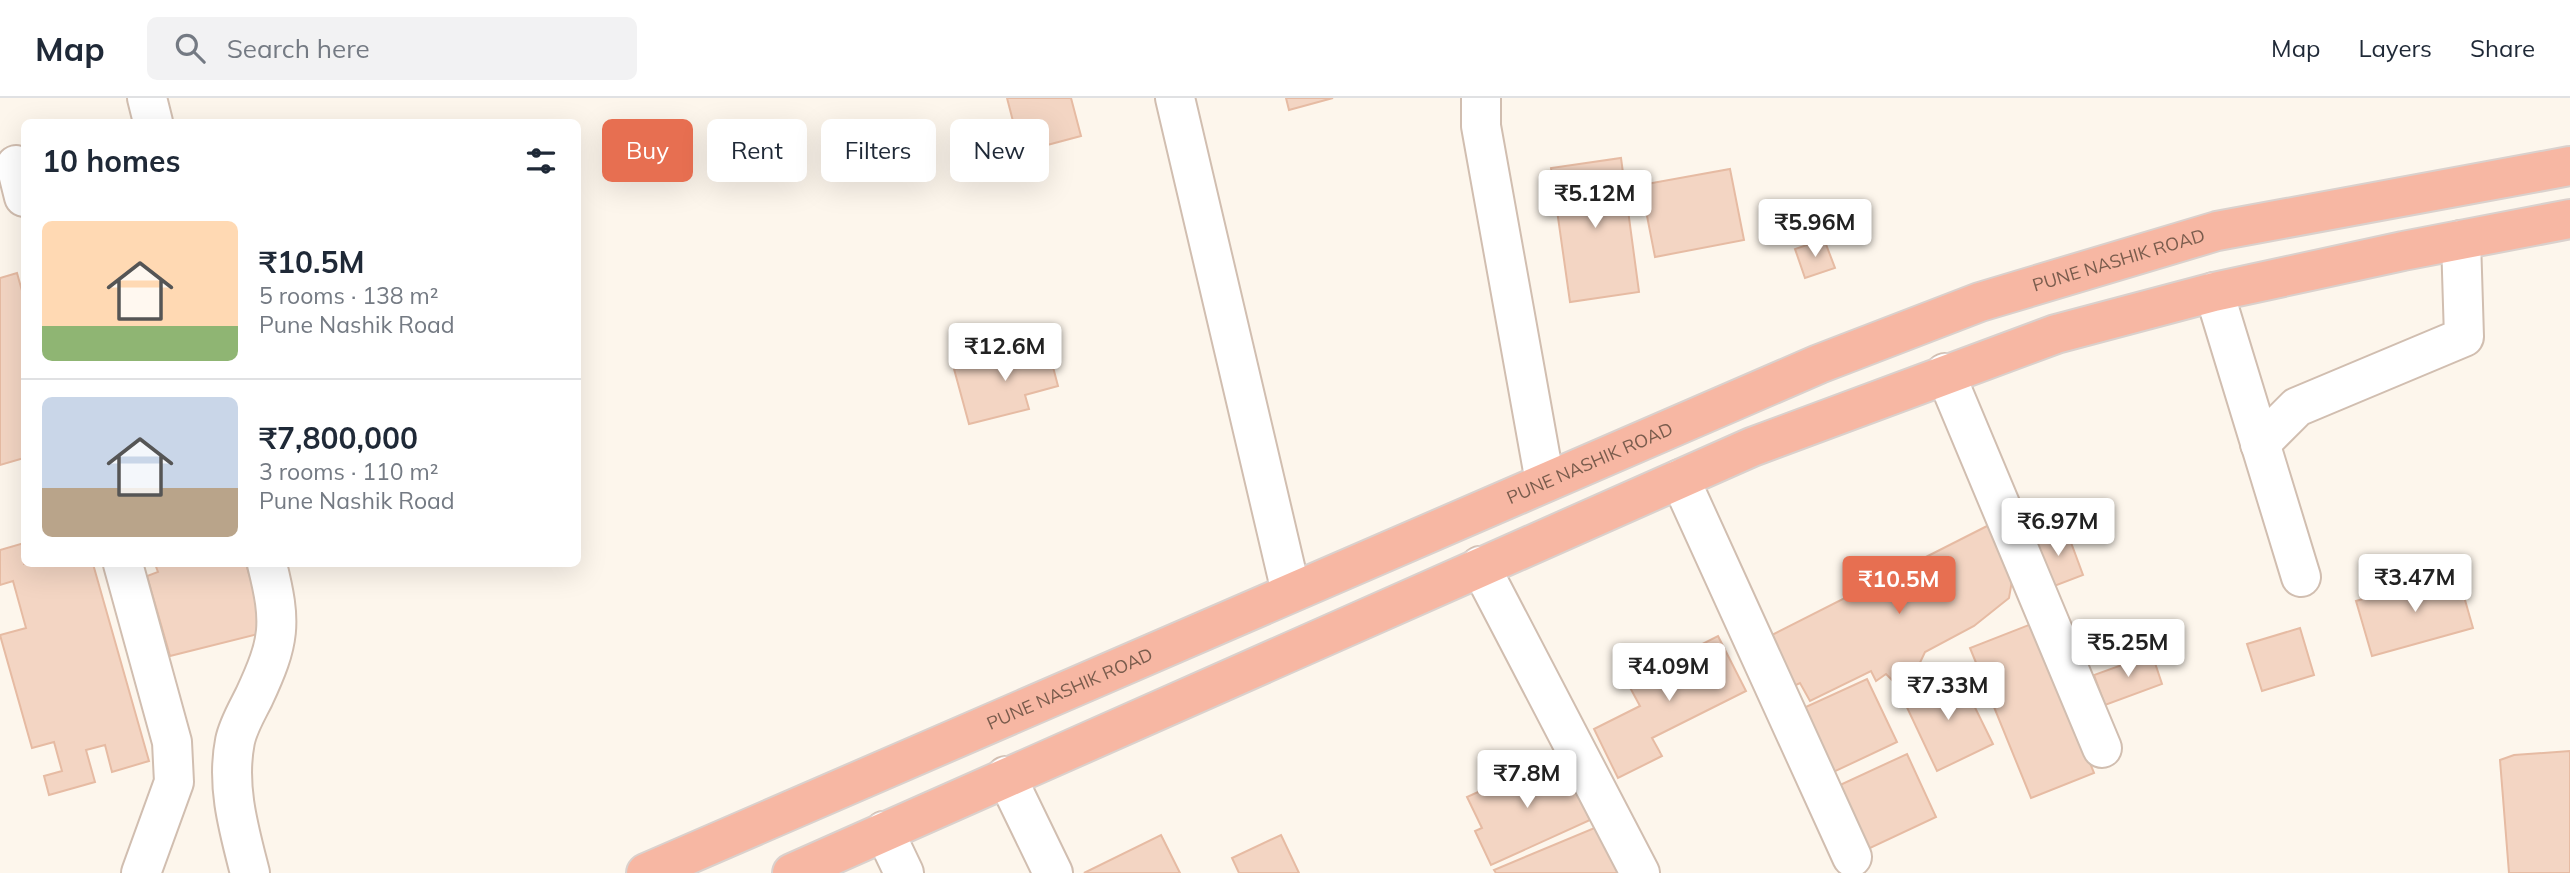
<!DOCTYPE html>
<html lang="en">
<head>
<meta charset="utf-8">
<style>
	:root { --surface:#fff; --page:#f2f2f3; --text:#1f2937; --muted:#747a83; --line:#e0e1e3; --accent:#e76f51 }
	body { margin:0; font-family:Mulish,sans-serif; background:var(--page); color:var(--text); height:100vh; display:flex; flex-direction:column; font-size:26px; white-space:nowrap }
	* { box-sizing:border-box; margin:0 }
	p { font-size:23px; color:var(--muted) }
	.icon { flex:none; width:38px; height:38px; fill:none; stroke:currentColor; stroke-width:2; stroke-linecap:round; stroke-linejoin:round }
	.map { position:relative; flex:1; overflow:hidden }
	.panel { position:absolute; left:21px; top:21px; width:560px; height:448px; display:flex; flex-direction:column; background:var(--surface); border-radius:10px; box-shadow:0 7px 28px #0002 }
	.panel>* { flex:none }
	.guide { position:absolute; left:602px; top:21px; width:665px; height:63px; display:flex; gap:14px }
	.price { position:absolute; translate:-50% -60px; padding:0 16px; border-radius:7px; background:#fff; color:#222; font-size:23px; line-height:46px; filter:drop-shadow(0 2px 4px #0008) }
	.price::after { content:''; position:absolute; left:50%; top:42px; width:21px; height:16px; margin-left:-10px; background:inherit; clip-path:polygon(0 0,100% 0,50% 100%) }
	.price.active { background:var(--accent); color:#fff }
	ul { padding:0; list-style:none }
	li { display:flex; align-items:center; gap:21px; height:175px; padding:0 21px }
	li+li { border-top:2px solid var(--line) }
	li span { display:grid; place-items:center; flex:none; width:196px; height:140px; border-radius:10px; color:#555 }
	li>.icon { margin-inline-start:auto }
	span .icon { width:84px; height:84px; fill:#fffc; stroke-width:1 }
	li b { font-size:30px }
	h2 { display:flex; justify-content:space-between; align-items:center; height:84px; padding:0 21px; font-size:30px }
	.pill { padding:0 24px; border-radius:10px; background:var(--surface); box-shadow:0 7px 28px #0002; font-size:24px; line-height:63px }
	.pill.active { background:var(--accent); color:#fff }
	header { display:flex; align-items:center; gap:42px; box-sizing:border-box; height:98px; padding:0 35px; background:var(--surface); border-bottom:2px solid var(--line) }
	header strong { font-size:33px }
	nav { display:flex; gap:38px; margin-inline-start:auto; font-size:24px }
	.search { width:490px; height:63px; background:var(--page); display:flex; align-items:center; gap:18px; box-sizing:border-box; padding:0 24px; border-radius:10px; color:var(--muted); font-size:26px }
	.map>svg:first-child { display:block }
</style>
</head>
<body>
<header>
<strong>Map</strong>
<div class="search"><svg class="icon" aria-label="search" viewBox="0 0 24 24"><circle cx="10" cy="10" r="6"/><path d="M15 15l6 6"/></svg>Search here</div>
<nav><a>Map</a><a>Layers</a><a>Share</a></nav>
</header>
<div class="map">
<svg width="2570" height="775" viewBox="0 0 2570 775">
	<rect width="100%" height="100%" fill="#fdf6ec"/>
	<g fill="#f3d5c3" stroke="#e6bba3" stroke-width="2">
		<path d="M1007,0h64l10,38 -60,16z"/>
		<path d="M1286,0h47l-44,12z"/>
		<path d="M1621,60l18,134 -69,10 -19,-134z"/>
		<path d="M1730,71l14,71 -89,17 -14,-72z"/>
		<path d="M1824,141l11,29 -30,10 -10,-29z"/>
		<path d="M17,175l7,25v160l-24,7v-187z"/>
		<path d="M1047,246l11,42 -33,9 4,14 -60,15 -15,-55z"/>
		<path d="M1995,424l19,47 -5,29 -35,28 -49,26 -8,17 -25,11 -6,-6 -10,7 -5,-10 -61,30 -10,-18 -8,4 -22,-51z"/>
		<path d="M2066,431l17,46 -34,13 -17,-46z"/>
		<path d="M24,445v21h69l56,197 -37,11 -7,-27 -19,5 9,32 -46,13 -5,-19 18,-5 -8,-29 -22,6 -32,-113 26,-7 -13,-47 -13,4v-35z"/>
		<path d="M155,466h91l20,68 -96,24 -23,-80 11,-4z"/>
		<path d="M2457,474l16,56 -101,28 -16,-55z"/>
		<path d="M2034,525l60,150 -63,25 -61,-150z"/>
		<path d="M2300,530l14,47 -52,16 -15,-47z"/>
		<path d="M1718,538l28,55 -94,47 10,18 -44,22 -24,-49 46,-23 -13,-24z"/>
		<path d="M2152,556l10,30 -57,21 -11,-30z"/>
		<path d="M1958,575l35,71 -56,27 -34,-72z"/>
		<path d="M1867,581l30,63 -70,33 -30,-64z"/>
		<path d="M2570,653v122h-61l-9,-113 14,-5z"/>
		<path d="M1907,656l29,63 -68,32 -28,-64z"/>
		<path d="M1560,657l30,65 -99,45 -16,-34 7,-3 -15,-31z"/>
		<path d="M1604,726l20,49h-128l-2,-3z"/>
		<path d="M1161,737l19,38h-96z"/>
		<path d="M1281,737l18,38h-60l-7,-15z"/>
	</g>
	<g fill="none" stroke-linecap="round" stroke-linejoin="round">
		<defs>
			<g id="minor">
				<path d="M147,0l6,24"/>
				<path d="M1175,0l116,494"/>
				<path d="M1481,0v28l64,356"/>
				<path d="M16,67l8,32"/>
				<path d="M2214,194l87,285"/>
				<path d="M1945,275l157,375"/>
				<path d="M2260,346l37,-37 167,-70 -3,-97"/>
				<path d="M1680,381l172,378"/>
				<path d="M123,466l49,178 2,40 -33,91"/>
				<path d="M1480,468l160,307"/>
				<path d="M1006,678l47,97"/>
				<path d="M884,733l20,42"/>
				<path d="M250,775c-11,-43 -24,-87 -15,-132 3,-15 12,-30 19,-44 26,-56 28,-73 13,-133"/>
			</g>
			<g id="highway">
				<path id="s1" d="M646,775l1173,-509 161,-62 237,-71 353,-65"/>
				<path d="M792,775l960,-426 304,-113 158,-42 189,-41 167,-32"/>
			</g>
		</defs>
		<use href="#minor" stroke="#d1beb0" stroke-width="42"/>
		<use href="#highway" stroke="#dad1cd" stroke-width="42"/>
		<use href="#minor" stroke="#fff" stroke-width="38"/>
		<use href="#highway" stroke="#f7b7a3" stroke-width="38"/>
	</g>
	<g text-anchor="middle" stroke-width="5" stroke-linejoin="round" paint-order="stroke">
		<g font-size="18" fill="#7a5c4d" stroke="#fffaf3">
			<text dy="6" stroke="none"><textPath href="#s1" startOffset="1596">PUNE NASHIK ROAD</textPath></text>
			<text dy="6" stroke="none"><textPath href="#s1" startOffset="1029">PUNE NASHIK ROAD</textPath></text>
			<text dy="6" stroke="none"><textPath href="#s1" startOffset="462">PUNE NASHIK ROAD</textPath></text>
		</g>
	</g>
</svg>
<b class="price" style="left:1595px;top:132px">₹5.12M</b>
<b class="price" style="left:1815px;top:161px">₹5.96M</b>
<b class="price" style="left:1005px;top:285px">₹12.6M</b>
<b class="price" style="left:2058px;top:460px">₹6.97M</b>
<b class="price" style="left:2415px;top:516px">₹3.47M</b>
<b class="price active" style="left:1899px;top:518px">₹10.5M</b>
<b class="price" style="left:2128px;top:581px">₹5.25M</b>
<b class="price" style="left:1669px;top:605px">₹4.09M</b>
<b class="price" style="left:1948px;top:624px">₹7.33M</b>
<b class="price" style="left:1527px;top:712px">₹7.8M</b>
<div class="guide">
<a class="pill active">Buy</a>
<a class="pill">Rent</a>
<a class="pill">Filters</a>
<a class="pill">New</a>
</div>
<section class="panel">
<h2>10 homes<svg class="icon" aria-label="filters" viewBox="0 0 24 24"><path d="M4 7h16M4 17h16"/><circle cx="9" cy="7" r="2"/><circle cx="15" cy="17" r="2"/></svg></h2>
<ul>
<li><span style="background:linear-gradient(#ffd9b3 75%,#8fb573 0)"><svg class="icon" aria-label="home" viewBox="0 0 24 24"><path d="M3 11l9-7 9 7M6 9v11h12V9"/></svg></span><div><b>₹10.5M</b><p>5 rooms · 138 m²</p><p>Pune Nashik Road</p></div></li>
<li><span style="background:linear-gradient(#c9d6e8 65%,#b9a48a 0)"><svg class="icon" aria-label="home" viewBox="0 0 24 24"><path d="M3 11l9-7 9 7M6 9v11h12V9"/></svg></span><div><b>₹7,800,000</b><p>3 rooms · 110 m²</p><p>Pune Nashik Road</p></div></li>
</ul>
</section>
</div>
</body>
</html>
